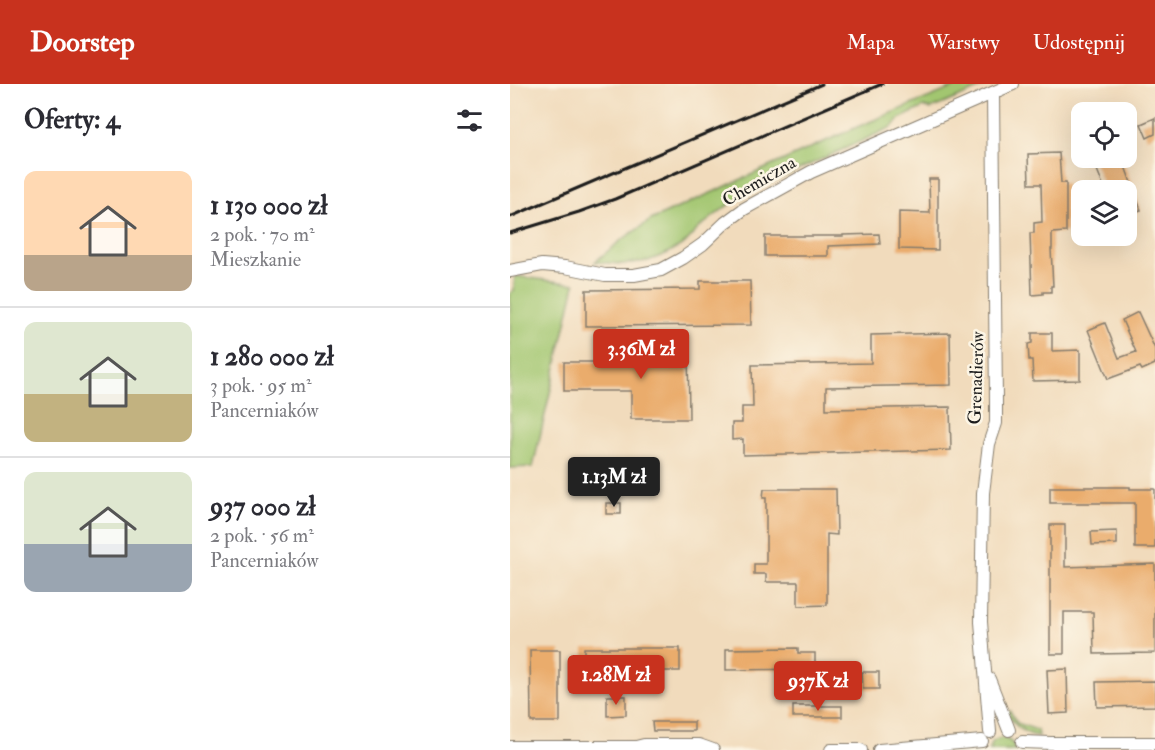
<!DOCTYPE html>
<html lang="pl">
<head>
<meta charset="utf-8">
<style>
	:root { --surface:#fff; --page:#f2f2f3; --text:#2b2b33; --muted:#7c7c81; --line:#e1e1e2; --accent:#c8321e }
	body { margin:0; font-family:"IM FELL Double Pica",serif; background:var(--page); color:var(--text); height:100vh; display:flex; flex-direction:column; font-size:22px; white-space:nowrap }
	* { box-sizing:border-box; margin:0 }
	p { font-size:20px; color:var(--muted) }
	.icon { flex:none; width:33px; height:33px; fill:none; stroke:currentColor; stroke-width:2; stroke-linecap:round; stroke-linejoin:round }
	.map { position:relative; flex:1; overflow:hidden }
	.side { display:flex; flex-direction:column; background:var(--surface); width:510px }
	.side>* { flex:none }
	.controls { position:absolute; left:561px; top:18px; display:grid; gap:12px }
	.controls a { display:grid; place-items:center; width:66px; height:66px; border-radius:12px; background:var(--surface); box-shadow:0 6px 24px #0002; font-size:30px }
	.price { position:absolute; translate:-50% -51px; padding:0 14px; border-radius:6px; background:var(--accent); color:#fff; font-size:20px; line-height:39px; filter:drop-shadow(0 2px 3px #0008) }
	.price::after { content:''; position:absolute; left:50%; top:36px; width:18px; height:14px; margin-left:-9px; background:inherit; clip-path:polygon(0 0,100% 0,50% 100%) }
	.price.selected { background:#222; color:#fff }
	ul { padding:0; list-style:none }
	li { display:flex; align-items:center; gap:18px; height:150px; padding:0 24px }
	li+li { border-top:2px solid var(--line) }
	li span { display:grid; place-items:center; flex:none; width:168px; height:120px; border-radius:12px; color:#555 }
	li>.icon { margin-inline-start:auto }
	span .icon { width:72px; height:72px; fill:#fffc; stroke-width:1 }
	li b { font-size:26px }
	h2 { display:flex; justify-content:space-between; align-items:center; height:72px; padding:0 24px; font-size:26px }
	header { display:flex; align-items:center; gap:36px; box-sizing:border-box; height:84px; padding:0 30px; background:var(--accent); color:#fff }
	header strong { font-size:28px }
	nav { display:flex; gap:33px; margin-inline-start:auto; font-size:21px }
	main { display:flex; flex:1; min-height:0 }
	.map>svg:first-child { display:block }
</style>
</head>
<body>
<header>
<strong>Doorstep</strong>
<nav><a>Mapa</a><a>Warstwy</a><a>Udostępnij</a></nav>
</header>
<main>
<section class="side">
<h2>Oferty: 4<svg class="icon" aria-label="filters" viewBox="0 0 24 24"><path d="M4 7h16M4 17h16"/><circle cx="9" cy="7" r="2"/><circle cx="15" cy="17" r="2"/></svg></h2>
<ul>
<li><span style="background:linear-gradient(#ffd9b3 70%,#b9a48a 0)"><svg class="icon" aria-label="home" viewBox="0 0 24 24"><path d="M3 11l9-7 9 7M6 9v11h12V9"/></svg></span><div><b>1 130 000 zł</b><p>2 pok. · 70 m²</p><p>Mieszkanie</p></div></li>
<li><span style="background:linear-gradient(#dfe7d0 60%,#c2b280 0)"><svg class="icon" aria-label="home" viewBox="0 0 24 24"><path d="M3 11l9-7 9 7M6 9v11h12V9"/></svg></span><div><b>1 280 000 zł</b><p>3 pok. · 95 m²</p><p>Pancerniaków</p></div></li>
<li><span style="background:linear-gradient(#dfe7d0 60%,#9aa5b1 0)"><svg class="icon" aria-label="home" viewBox="0 0 24 24"><path d="M3 11l9-7 9 7M6 9v11h12V9"/></svg></span><div><b>937 000 zł</b><p>2 pok. · 56 m²</p><p>Pancerniaków</p></div></li>
</ul>
</section>
<div class="map">
<svg width="645" height="666" viewBox="0 0 645 666">
	<rect width="100%" height="100%" fill="#fcf5e5"/>
	<filter id="ink" filterUnits="userSpaceOnUse"><feTurbulence type="fractalNoise" baseFrequency=".0167" numOctaves="2"/><feDisplacementMap in="SourceGraphic" scale="12" xChannelSelector="R" yChannelSelector="G"/><feConvolveMatrix kernelMatrix="1 2 1 2 8 2 1 2 1" color-interpolation-filters="sRGB"/></filter>
	<filter id="wash" filterUnits="userSpaceOnUse"><feTurbulence type="fractalNoise" baseFrequency=".008" numOctaves="4" result="noise"/><feDisplacementMap in="SourceGraphic" scale="24" xChannelSelector="R" yChannelSelector="G"/><feGaussianBlur stdDeviation="1.35" result="paint"/><feColorMatrix in="noise" values="0 0 0 0 0 0 0 0 0 0 0 0 0 0 0 0 0 1.4 0 .05"/><feComposite in="paint" operator="in"/></filter>
	<g filter="url(#wash)">
		<rect width="100%" height="100%" fill="#f1dbbc"/>
		<g fill="#a2c670" stroke="#5f7146" stroke-width="1.5">
			<path d="M452,0h28l-59,25 -7,-2 -25,12 -7,8 -129,59 -36,20 -27,21 -15,16 -17,10 -20,8 -26,3 -27,-2 25,-21 31,-21 206,-93z"/>
			<path d="M5,192l60,8 -42,183 -23,1v-175l4,-3z"/>
			<path d="M500,627l7,12 20,7 1,6c-14,-2 -25,-12 -32,-24z"/>
			<path d="M491,654c8,1 13,4 14,12h-26l4,-9z"/>
		</g>
		<g id="blocks">
			<g fill="#eaac6c">
				<path d="M645,34v16l-8,4 -6,-14z"/>
				<path d="M549,69l2,30h5v49l-14,1v16h-1l2,37h-2v6h-8v2l-11,1 -2,-62h4v-10l8,-1 -1,-38h-12l-1,-30z"/>
				<path d="M596,74h16l19,52 -15,5v-25h-21l-11,-28z"/>
				<path d="M419,95h9v71l-39,-1v-37l31,1z"/>
				<path d="M369,150l1,10 -52,2v10h-63v-20h78v-1z"/>
				<path d="M190,197h50l1,44 -165,1v-36l114,-1z"/>
				<path d="M628,228l17,37v15l-13,6 -2,-3 -32,12 -20,-49 17,-7 14,35 17,-6 -14,-32z"/>
				<path d="M440,249l1,52 -125,2v22l124,-2 1,43 -208,5v-16l-11,1v-17h10v-16h11l-1,-42 119,-2v-28z"/>
				<path d="M522,249h20v18l28,-1v30l-47,1 -1,-21h-3l-1,-16 4,-1z"/>
				<path d="M130,259h48l1,76h-58v-28h-67v-29h76z"/>
				<path d="M540,403h80v2h25v59h-20v-45h-85z"/>
				<path d="M254,405h72l1,46 -10,-1v71l-29,1v-24h-32v-8h-12v-10h12v-66h-3z"/>
				<rect x="96" y="419" width="15" height="11"/>
				<path d="M540,441h15v42l90,-3v89l-61,1 -1,-42h-29v42h-14z"/>
				<path d="M607,447v13l-25,1 -1,-13z"/>
				<rect x="74" y="564" width="96" height="23"/>
				<path d="M288,564v5h17v37l-10,1v-22l-79,1v-21z"/>
				<path d="M20,566h30v72h-29z"/>
				<path d="M557,585l1,44 -19,1 -2,-44z"/>
				<path d="M352,588h17v17h-16z"/>
				<path d="M645,597v25l-58,1 -1,-25z"/>
				<path d="M97,612h19v19l-19,1z"/>
				<rect x="283" y="622" width="49" height="11"/>
				<path d="M142,638h42v9h-41z"/>
			</g>
		</g>
	</g>
	<g filter="url(#ink)">
		<use href="#blocks" fill-opacity="0" stroke="#867c6c" stroke-width="1.5"/>
		<g fill="none" stroke-linecap="round" stroke-linejoin="round">
			<defs>
				<g id="street">
					<path d="M0,187l32,-6 23,2 40,8h29l27,-5 22,-12 20,-14 22,-21 19,-14 67,-37 202,-88"/>
					<path d="M479,595l20,51"/>
					<path d="M480,648l-9,-110 2,-129 6,-49 7,-21v-23l-3,-307"/>
					<path d="M512,658l29,1h104"/>
					<path d="M0,663h126l8,-2h55l14,5"/>
					<path d="M321,666h30"/>
					<path d="M369,666l103,-9"/>
				</g>
			</defs>
			<use href="#street" stroke="#867c6c" stroke-width="14"/>
			<use href="#street" stroke="#fff" stroke-width="12"/>
			<g stroke="#1c1c1c" stroke-width="3">
				<path d="M0,133l312,-133"/>
				<path d="M0,149l69,-21 36,-13 267,-115"/>
			</g>
		</g>
	</g>
	<g text-anchor="middle" stroke-width="5" stroke-linejoin="round" paint-order="stroke">
		<g font-size="18" fill="#1c1c1c" stroke="#fcf5e5">
			<text transform="translate(249 97) rotate(-30)" y="6">Chemiczna</text>
			<text transform="translate(466 294) rotate(-88)" y="6">Grenadierów</text>
		</g>
	</g>
</svg>
<div class="controls">
<a><svg class="icon" aria-label="locate" viewBox="0 0 24 24"><circle cx="12" cy="12" r="6"/><path d="M12 2v4M12 18v4M2 12h4M18 12h4"/></svg></a>
<a><svg class="icon" aria-label="layers" viewBox="0 0 24 24"><path d="M12 4l9 5-9 5-9-5zM3 14l9 5 9-5"/></svg></a>
</div>
<b class="price" style="left:131px;top:296px">3.36M zł</b>
<b class="price selected" style="left:104px;top:424px">1.13M zł</b>
<b class="price" style="left:106px;top:622px">1.28M zł</b>
<b class="price" style="left:308px;top:628px">937K zł</b>
</div>
</main>
</body>
</html>
